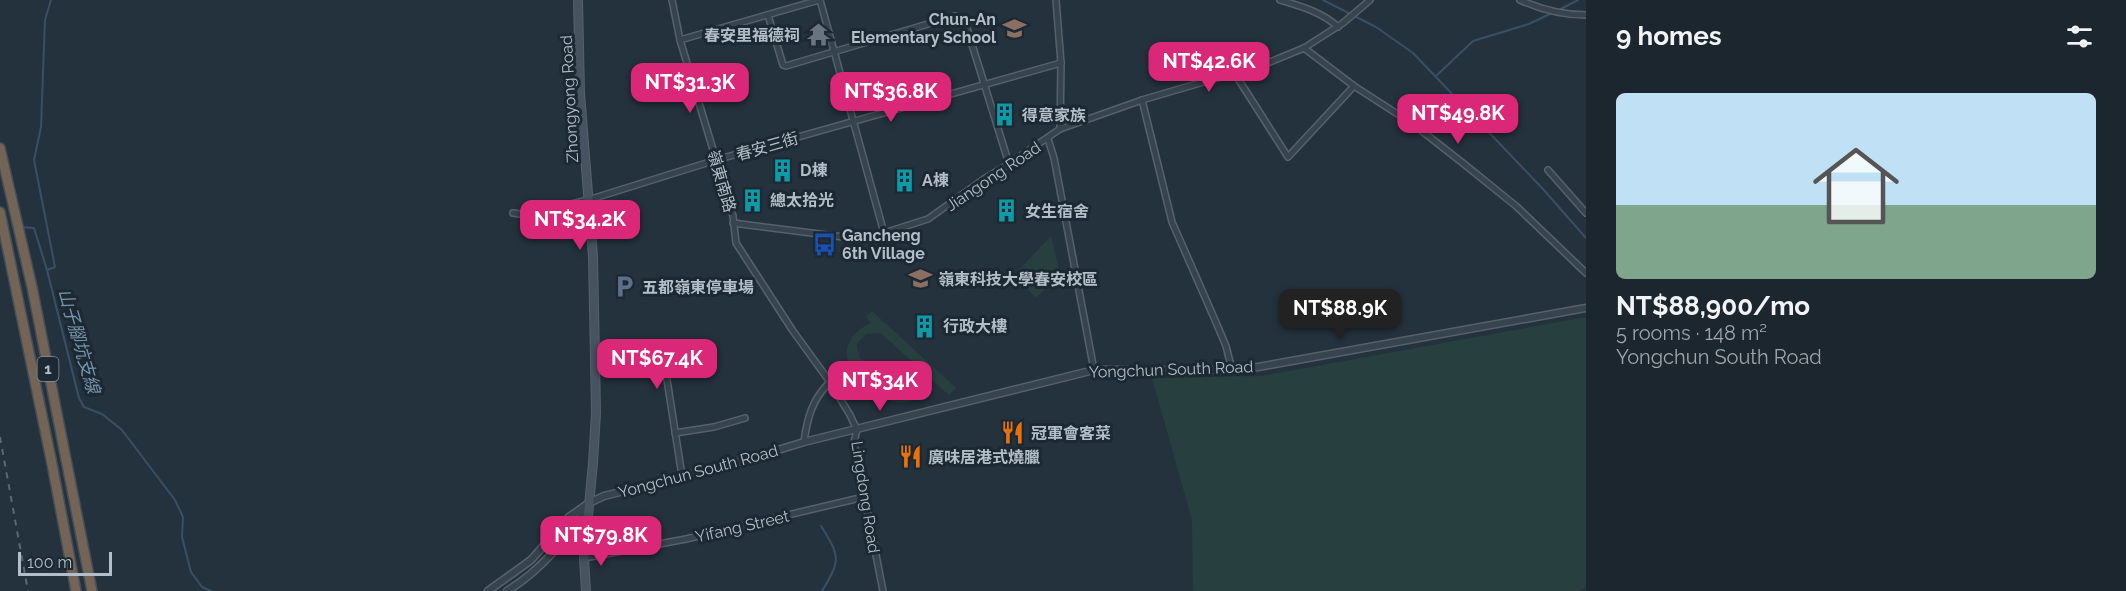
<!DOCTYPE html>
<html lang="en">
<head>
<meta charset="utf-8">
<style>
	:root { --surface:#1b262e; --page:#28323a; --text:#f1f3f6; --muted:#a0a5aa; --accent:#db2777 }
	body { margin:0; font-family:Raleway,"Noto Sans TC",sans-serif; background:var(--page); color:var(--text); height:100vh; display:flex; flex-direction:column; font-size:22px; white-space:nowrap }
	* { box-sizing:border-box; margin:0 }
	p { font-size:20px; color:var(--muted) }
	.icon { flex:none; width:33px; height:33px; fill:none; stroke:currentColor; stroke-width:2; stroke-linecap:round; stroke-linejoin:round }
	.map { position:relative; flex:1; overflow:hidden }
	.details { display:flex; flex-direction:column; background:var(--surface); width:540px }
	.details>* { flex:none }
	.scale { position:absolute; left:18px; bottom:15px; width:94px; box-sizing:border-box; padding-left:6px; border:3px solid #b4bec8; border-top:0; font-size:16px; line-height:21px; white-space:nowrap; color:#b4bec8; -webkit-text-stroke:4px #1d2932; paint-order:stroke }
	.price { position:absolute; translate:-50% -51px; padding:0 14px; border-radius:12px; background:var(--accent); color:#fff; font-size:20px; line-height:39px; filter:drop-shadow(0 2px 3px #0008) }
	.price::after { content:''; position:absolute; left:50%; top:36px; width:18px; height:14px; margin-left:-9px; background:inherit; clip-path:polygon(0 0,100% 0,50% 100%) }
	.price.active { background:#222; color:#fff }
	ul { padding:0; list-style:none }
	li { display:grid; align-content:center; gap:12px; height:318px; padding:0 30px }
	li span { display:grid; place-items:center; height:186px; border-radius:9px; color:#555 }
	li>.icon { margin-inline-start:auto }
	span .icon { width:108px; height:108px; fill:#fffc; stroke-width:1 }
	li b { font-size:26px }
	h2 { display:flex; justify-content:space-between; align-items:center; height:72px; padding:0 30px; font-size:26px }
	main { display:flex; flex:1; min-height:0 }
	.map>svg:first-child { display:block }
</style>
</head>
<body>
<main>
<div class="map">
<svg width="1586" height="591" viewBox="0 0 1586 591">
	<rect width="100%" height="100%" fill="#24323d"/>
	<g fill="#27403f" fill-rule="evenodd">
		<path d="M1051,236l9,38 -24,24 -22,-23z"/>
		<path d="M872,311l84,77 -7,7 -18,-16c-5,19 -25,30 -44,20 -8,-5 -14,-13 -21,-19 -5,-5 -14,-11 -17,-17 -8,-17 7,-34 22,-40l-5,-6zM875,333l7,1 36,33 1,11 -3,9 -9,5 -11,-2 -36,-32 -3,-11 1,-5 8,-8z"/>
		<path d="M1586,317v270l-8,4h-385l-1,-71 -40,-142 110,-2z"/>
	</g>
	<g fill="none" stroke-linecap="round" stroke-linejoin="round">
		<g stroke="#395064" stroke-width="2">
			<path d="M1323,0l53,27 37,26 130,136 43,49"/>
			<path d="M1557,11l21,-11"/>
			<path d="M1436,76l37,-35 56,-17 23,-11"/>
			<path d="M21,227l13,1 13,42 32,128 5,9 18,7 20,16 53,70 8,17 -1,20 9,35 11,15 9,4"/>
			<path d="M47,270l8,-3 -21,-107 7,-33 4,-107 6,-20"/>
			<path d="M821,526c19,30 20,34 1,65"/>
		</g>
		<defs>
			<g id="minor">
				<path d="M672,0l8,40 53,176 3,27 57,88 37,51 20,33 7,15 -3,12 29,149"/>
				<path d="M820,0l64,233"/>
				<path d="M1056,0l5,63 -1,66"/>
				<path d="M1280,0c20,6 42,12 58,27"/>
				<path d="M1520,0c22,10 43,15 66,15"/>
				<path d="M768,15l15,50 3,1 169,-50 7,2 3,4 44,142"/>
				<path d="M680,40l139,-40"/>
				<path d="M1304,48l50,38 59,38 51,40 52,42 70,67"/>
				<path d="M1235,74l53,83 66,-71"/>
				<path d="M1142,100l30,122 43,98 11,26 6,24"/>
				<path d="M1048,139l6,19 40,212"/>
				<path d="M1548,170l38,43"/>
				<path d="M513,213l13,2 62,-15 128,-40 345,-97"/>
				<path d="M733,223l118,15 33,-5 44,-14 56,-40 25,-15 51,-35 82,-29 123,-36 39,-16 39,-25 27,-23"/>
				<path d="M595,360l55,-13h11l2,7 19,122"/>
				<path d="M675,433l39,-6 31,-9"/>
				<path d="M804,442c3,-23 8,-43 26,-60"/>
				<path d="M584,558l102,-19 178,-42"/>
			</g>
			<g id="tertiary">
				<path d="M488,591l43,-31 38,-43 20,-14 15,-7 138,-35 62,-19 290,-72h138l26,-3 328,-59"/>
				<path d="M507,591c33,-20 60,-52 80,-85"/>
			</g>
			<path id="secondary" d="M578,0l2,93 13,163 3,157 -3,50 -9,95 2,33"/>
			<g id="motorway">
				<path d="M0,148l32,139 60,304"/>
				<path d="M0,212l52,252 24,127"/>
			</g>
		</defs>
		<use href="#minor" stroke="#56616b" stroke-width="8"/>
		<use href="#tertiary" stroke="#56616b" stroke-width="9"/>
		<use href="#secondary" stroke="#56616b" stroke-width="10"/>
		<use href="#motorway" stroke="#434e58" stroke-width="12"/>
		<use href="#minor" stroke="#38444d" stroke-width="5"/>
		<use href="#tertiary" stroke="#38444d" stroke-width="6"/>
		<use href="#secondary" stroke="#475360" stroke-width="8"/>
		<use href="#motorway" stroke="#736456" stroke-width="9"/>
		<path stroke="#5b6874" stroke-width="2" stroke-dasharray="6 6" stroke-linecap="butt" d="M0,437l28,154"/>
	</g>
	<defs>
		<symbol id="school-bare" viewBox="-9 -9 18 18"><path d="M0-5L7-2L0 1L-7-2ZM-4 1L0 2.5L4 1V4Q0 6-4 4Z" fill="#8d6e63" stroke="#1d2932" stroke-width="2.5" paint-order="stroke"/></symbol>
		<symbol id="temple-bare" viewBox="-9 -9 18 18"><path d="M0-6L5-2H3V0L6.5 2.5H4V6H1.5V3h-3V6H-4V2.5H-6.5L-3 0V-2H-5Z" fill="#6b7280" stroke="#1d2932" stroke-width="2.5" paint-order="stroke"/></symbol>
		<symbol id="building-bare" viewBox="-9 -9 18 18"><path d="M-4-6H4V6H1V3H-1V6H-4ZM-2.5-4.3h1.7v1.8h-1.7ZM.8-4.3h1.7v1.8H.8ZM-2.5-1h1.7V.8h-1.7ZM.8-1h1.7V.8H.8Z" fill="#0f9aa8" stroke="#1d2932" stroke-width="2.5" paint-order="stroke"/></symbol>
		<symbol id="bus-bare" viewBox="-9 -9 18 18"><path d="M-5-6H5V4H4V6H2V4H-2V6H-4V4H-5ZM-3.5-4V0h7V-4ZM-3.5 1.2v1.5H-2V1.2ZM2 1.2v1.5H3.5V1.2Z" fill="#1a4fb4" stroke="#1d2932" stroke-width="2.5" paint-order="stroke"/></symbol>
		<symbol id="university-bare" viewBox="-9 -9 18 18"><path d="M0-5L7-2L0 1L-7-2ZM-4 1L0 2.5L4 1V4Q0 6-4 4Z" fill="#8d6e63" stroke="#1d2932" stroke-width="2.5" paint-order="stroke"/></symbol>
		<symbol id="parking-bare" viewBox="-9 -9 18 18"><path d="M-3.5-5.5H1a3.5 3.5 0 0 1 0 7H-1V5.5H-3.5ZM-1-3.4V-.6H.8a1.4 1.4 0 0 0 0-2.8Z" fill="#5c6f8a" stroke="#1d2932" stroke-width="2.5" paint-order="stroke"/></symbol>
		<symbol id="restaurant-bare" viewBox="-9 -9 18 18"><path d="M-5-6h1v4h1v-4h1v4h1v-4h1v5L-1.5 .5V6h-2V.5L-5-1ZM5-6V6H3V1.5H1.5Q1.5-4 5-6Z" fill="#e8710a" stroke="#1d2932" stroke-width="2.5" paint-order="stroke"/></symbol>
	</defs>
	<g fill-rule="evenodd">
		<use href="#school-bare" x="998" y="12" width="33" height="33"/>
		<use href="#temple-bare" x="802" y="18" width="33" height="33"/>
		<use href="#building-bare" x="988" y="98" width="33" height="33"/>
		<use href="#building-bare" x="766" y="154" width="33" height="33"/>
		<use href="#building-bare" x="888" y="164" width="33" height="33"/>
		<use href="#building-bare" x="736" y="184" width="33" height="33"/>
		<use href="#building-bare" x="990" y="194" width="33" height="33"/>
		<use href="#bus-bare" x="808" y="228" width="33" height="33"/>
		<use href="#university-bare" x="904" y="262" width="33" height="33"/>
		<use href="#parking-bare" x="608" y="270" width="33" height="33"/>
		<use href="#building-bare" x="908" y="310" width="33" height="33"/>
		<use href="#restaurant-bare" x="996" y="416" width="33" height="33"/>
		<use href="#restaurant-bare" x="894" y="440" width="33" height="33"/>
	</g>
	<g text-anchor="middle" stroke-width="6" stroke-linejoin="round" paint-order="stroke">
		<rect fill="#1d2932" stroke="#87919b" stroke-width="1.5" x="37.5" y="357" width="21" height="24" rx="4.5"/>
		<g font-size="15" font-weight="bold" fill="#b4bec8">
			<text x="48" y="374">1</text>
		</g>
		<g font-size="16" font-weight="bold" fill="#b4bec8" stroke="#1d2932" text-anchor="start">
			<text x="996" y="25" text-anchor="end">Chun-An<tspan x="996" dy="18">Elementary School</tspan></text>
			<text x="800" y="41" text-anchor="end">春安里福德祠</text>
			<text x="1022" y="121">得意家族</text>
			<text x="800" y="176">D棟</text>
			<text x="922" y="186">A棟</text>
			<text x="770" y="206">總太拾光</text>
			<text x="1025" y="217">女生宿舍</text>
			<text x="842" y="241">Gancheng<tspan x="842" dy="18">6th Village</tspan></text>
			<text x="938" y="285">嶺東科技大學春安校區</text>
			<text x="642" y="293">五都嶺東停車場</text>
			<text x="943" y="332">行政大樓</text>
			<text x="1031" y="439">冠軍會客菜</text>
			<text x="928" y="463">廣味居港式燒臘</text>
		</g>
		<g font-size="16" fill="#b4bec8" stroke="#1d2932">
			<text transform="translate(569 99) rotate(-93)" y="6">Zhongyong Road</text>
			<text transform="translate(767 146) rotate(-16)" y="6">春安三街</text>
			<text transform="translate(993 176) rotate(-34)" y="6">Jiangong Road</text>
			<text transform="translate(722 181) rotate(74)" y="6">嶺東南路</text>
			<text transform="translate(1171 369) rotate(-2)" y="6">Yongchun South Road</text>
			<text transform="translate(698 471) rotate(-15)" y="6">Yongchun South Road</text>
			<text transform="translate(866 497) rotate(81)" y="6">Lingdong Road</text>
			<text transform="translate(742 526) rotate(-13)" y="6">Yifang Street</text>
		</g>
		<g font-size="18" font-style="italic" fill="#7593ab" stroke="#1d2932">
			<text transform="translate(79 341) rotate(74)" y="6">山子腳坑支線</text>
		</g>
	</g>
</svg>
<div class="scale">100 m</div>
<b class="price" style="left:1209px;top:93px">NT$42.6K</b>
<b class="price" style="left:690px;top:114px">NT$31.3K</b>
<b class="price" style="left:891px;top:123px">NT$36.8K</b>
<b class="price" style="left:1458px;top:145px">NT$49.8K</b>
<b class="price" style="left:580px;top:251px">NT$34.2K</b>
<b class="price active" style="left:1340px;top:340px">NT$88.9K</b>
<b class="price" style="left:657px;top:390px">NT$67.4K</b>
<b class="price" style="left:880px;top:412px">NT$34K</b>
<b class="price" style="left:601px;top:567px">NT$79.8K</b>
</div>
<section class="details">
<h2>9 homes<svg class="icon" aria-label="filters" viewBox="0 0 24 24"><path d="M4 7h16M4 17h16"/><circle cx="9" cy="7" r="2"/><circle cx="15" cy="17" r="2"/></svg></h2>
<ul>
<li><span style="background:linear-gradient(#bfe0f5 60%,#7fa58c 0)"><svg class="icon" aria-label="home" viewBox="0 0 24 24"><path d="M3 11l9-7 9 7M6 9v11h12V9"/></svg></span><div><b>NT$88,900/mo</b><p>5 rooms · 148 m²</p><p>Yongchun South Road</p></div></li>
</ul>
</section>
</main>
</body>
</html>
